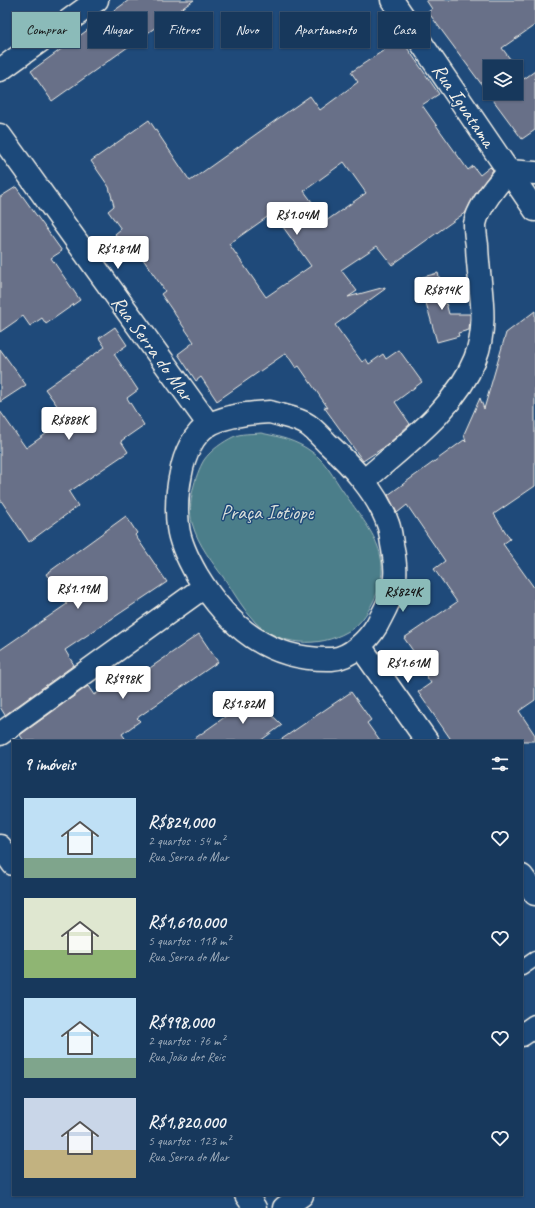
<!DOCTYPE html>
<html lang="pt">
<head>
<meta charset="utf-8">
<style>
	:root { --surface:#17385c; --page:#244365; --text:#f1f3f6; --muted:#9eacbb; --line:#365272; --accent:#8bbbb9 }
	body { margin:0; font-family:Caveat,sans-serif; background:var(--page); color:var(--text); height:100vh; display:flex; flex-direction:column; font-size:15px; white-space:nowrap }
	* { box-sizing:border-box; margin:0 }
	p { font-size:13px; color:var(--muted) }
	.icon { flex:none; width:22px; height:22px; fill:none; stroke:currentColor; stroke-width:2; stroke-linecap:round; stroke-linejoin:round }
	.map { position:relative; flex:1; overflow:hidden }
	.sheet { position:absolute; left:12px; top:740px; width:511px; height:456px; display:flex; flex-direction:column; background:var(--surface); border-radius:0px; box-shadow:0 1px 3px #0004,0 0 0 1px var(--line) }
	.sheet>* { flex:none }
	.top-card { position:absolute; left:12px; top:12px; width:511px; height:36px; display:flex; gap:8px }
	.buttons { position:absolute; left:483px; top:60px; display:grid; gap:8px }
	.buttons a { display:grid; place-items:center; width:40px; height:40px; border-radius:0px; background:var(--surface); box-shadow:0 1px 3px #0004,0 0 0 1px var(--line); font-size:20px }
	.price { position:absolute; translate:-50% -34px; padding:0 9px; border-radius:4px; background:#fff; color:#222; font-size:13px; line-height:26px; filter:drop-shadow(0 1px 2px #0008) }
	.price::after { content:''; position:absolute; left:50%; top:24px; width:12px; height:9px; margin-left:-6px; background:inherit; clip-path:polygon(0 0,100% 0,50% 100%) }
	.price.current { background:var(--accent); color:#111 }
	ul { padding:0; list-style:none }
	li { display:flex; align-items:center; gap:12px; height:100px; padding:0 12px }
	li span { display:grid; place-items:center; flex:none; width:112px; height:80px; border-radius:0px; color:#555 }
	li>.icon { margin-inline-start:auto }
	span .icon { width:48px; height:48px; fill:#fffc; stroke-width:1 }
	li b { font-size:17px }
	h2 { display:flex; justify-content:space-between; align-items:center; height:48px; padding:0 12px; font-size:17px }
	.chip { padding:0 14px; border-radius:0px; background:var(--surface); box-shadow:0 1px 3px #0004,0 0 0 1px var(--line); font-size:14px; line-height:36px }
	.chip.current { background:var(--accent); color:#111 }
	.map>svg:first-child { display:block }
</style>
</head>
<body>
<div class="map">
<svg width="535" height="1208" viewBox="0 0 535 1208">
	<rect width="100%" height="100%" fill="#1f4a7a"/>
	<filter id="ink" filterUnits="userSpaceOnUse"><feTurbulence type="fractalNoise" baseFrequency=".025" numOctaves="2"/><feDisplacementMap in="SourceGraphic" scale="8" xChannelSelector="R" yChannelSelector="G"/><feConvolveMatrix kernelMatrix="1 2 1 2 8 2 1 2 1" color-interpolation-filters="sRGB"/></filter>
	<g filter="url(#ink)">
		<path fill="#4c7e8a" stroke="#a0b8b9" d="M261,433c19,4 35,7 51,19 13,9 22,26 31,39 25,37 54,64 30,111 -6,12 -14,24 -26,30 -28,16 -68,14 -92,-10 -11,-12 -20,-27 -29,-41 -13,-18 -28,-36 -34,-58 -5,-18 3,-48 12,-63 7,-10 19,-18 29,-23 7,-4 19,-3 28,-4z"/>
		<g fill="#676f88" stroke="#f4f1e8" fill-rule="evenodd">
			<path d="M129,0h65l-142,101 -21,-30z"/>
			<path d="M426,0h109v25l-33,23 14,19h-26v26h26v-25l8,11 11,-8v59l-13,9 -94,-127 4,-3z"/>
			<path d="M401,39l38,55 -17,11 19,27 27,38 5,-4 7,9 10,-8 3,3 -19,26 -8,16 -74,53 -15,-19 -36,24 16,21 -9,6 37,-10v2l-50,36 27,37 4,-3 3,5 14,-10 3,5 13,-9 23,32 -27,20 15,22 -24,22 -23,15 -39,-54 4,1 -29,-42 -3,2 -10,-15 -69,48 -16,-24 -5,4 -18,-27 16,-12 -33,-48 4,-3 -29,-42 -7,5 -14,-20 6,-5 -13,-18 6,-5 -5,-19 -18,-26 58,-41 41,61 120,-85 10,14 38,-28 -7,-10zM344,162l22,31 -40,28 -22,-30zM273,213l38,53 -45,31 -37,-53z"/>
			<path d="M16,187l46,64 -11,7 29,42 -34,24 -4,-6 -12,8 -7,-10 -23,16v-135z"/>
			<path d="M438,273l11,41h21v3l-1,13 -11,3 1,3 -22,6 -18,-64z"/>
			<path d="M535,311v175l-41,28 16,25 -7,5 32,45v111l-16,11 16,24v6h-83l-34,-49 13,-9 -16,-23 3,-2 -14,-20 53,-36 -23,-33 11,-8 -38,-56 -10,8 -9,-18 76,-55 2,2 -2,-8 16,-36 4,11 22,-76z"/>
			<path d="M115,327l12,18 -13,9 24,36 -11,8 17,27 -23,16 7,11 -59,40 9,14 -49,36 -29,-43v-88l26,37 41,-29 -22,-30 60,-42 -6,-9z"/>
			<path d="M0,349l26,36 -26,17z"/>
			<path d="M126,516l11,17 -2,2 32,47 -102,68 9,15 -69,50 -5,-8v-57l67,-46 -21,-30z"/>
			<path d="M199,634l19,28 -81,56 3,3 -18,13 5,7h-103l-4,-6 68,-49 6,9 19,-12 5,7z"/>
			<path d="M351,692l20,28 -4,3 13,18h-101z"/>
			<path d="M253,697l29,28 -22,16h-69z"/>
		</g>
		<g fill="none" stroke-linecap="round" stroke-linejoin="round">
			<defs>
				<path id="lane" d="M522,968l13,-9"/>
				<g id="street">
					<path d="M392,0l143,210"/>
					<path d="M0,70l97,-70"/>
					<path d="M0,135l209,290"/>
					<path d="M270,412c12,4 28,6 38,13 7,5 13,12 19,18 24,22 50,49 61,81 3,8 3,17 5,25 2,13 4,27 0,40 -3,13 -10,24 -16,36 -9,15 -27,33 -45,34 -64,2 -104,-33 -135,-84 -8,-14 -17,-31 -19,-48 -2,-18 -1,-36 3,-54 3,-17 12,-40 29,-49 19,-9 40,-11 60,-12z"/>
					<path d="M364,481c40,-36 90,-70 111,-122 15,-37 3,-75 2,-114 -1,-6 -2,-14 -2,-21 3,-17 23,-41 34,-53l26,2"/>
					<path d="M360,646l67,95"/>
					<path d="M0,734l204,-147"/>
					<path d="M0,846l13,18"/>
					<path d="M522,876l13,18"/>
					<path d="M522,1035l13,-9"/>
					<path d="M246,1195l9,13"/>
					<path d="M284,1208l18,-13"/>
				</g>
			</defs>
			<use href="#lane" stroke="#f4f1e8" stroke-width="17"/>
			<use href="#street" stroke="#f4f1e8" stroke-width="25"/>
			<use href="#lane" stroke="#1f4a7a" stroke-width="14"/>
			<use href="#street" stroke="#1f4a7a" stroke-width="22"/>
		</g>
	</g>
	<g text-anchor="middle" stroke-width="3" stroke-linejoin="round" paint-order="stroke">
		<g font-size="20" fill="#f4f1e8" stroke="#1f4a7a">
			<text transform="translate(464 105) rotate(56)" y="7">Rua Iguatama</text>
			<text transform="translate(153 348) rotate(54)" y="7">Rua Serra do Mar</text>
		</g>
		<g font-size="20" fill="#dbe0da" stroke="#1f4a7a">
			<text x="267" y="519">Praça Iotiope</text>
		</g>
	</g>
</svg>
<div class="buttons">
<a><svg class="icon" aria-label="layers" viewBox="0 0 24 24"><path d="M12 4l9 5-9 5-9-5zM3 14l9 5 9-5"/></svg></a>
</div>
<b class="price" style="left:297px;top:236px">R$1.04M</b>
<b class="price" style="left:118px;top:270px">R$1.81M</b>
<b class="price" style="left:442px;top:311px">R$814K</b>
<b class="price" style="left:69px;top:441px">R$888K</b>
<b class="price" style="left:78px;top:610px">R$1.19M</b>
<b class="price current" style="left:403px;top:613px">R$824K</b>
<b class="price" style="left:408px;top:684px">R$1.61M</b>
<b class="price" style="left:123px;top:700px">R$998K</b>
<b class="price" style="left:243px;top:725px">R$1.82M</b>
<div class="top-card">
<a class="chip current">Comprar</a>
<a class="chip">Alugar</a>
<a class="chip">Filtros</a>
<a class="chip">Novo</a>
<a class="chip">Apartamento</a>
<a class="chip">Casa</a>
</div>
<section class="sheet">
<h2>9 imóveis<svg class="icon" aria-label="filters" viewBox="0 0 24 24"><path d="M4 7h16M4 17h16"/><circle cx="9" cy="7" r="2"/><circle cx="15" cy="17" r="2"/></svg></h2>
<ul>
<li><span style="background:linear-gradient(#bfe0f5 75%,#7fa58c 0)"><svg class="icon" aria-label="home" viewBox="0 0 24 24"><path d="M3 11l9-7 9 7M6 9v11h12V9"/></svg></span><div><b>R$824,000</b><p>2 quartos · 54 m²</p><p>Rua Serra do Mar</p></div><svg class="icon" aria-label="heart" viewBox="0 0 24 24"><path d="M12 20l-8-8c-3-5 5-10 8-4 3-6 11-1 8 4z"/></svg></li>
<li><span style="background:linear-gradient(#dfe7d0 65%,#8fb573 0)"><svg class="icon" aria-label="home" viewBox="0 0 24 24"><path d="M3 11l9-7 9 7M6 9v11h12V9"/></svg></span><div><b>R$1,610,000</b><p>5 quartos · 118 m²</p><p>Rua Serra do Mar</p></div><svg class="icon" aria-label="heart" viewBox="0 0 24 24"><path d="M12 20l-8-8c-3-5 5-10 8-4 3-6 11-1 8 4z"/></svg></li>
<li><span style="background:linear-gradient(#bfe0f5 75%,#7fa58c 0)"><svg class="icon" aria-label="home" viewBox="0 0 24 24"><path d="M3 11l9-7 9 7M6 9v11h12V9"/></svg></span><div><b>R$998,000</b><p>2 quartos · 76 m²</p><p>Rua João dos Reis</p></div><svg class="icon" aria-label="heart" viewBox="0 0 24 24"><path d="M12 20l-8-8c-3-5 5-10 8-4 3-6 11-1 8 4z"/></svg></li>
<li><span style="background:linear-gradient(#c9d6e8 65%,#c2b280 0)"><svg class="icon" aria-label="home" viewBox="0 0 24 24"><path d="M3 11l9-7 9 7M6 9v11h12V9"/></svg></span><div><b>R$1,820,000</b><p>5 quartos · 123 m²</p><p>Rua Serra do Mar</p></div><svg class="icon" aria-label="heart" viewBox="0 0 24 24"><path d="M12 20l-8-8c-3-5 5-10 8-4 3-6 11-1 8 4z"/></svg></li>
</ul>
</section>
</div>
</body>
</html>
